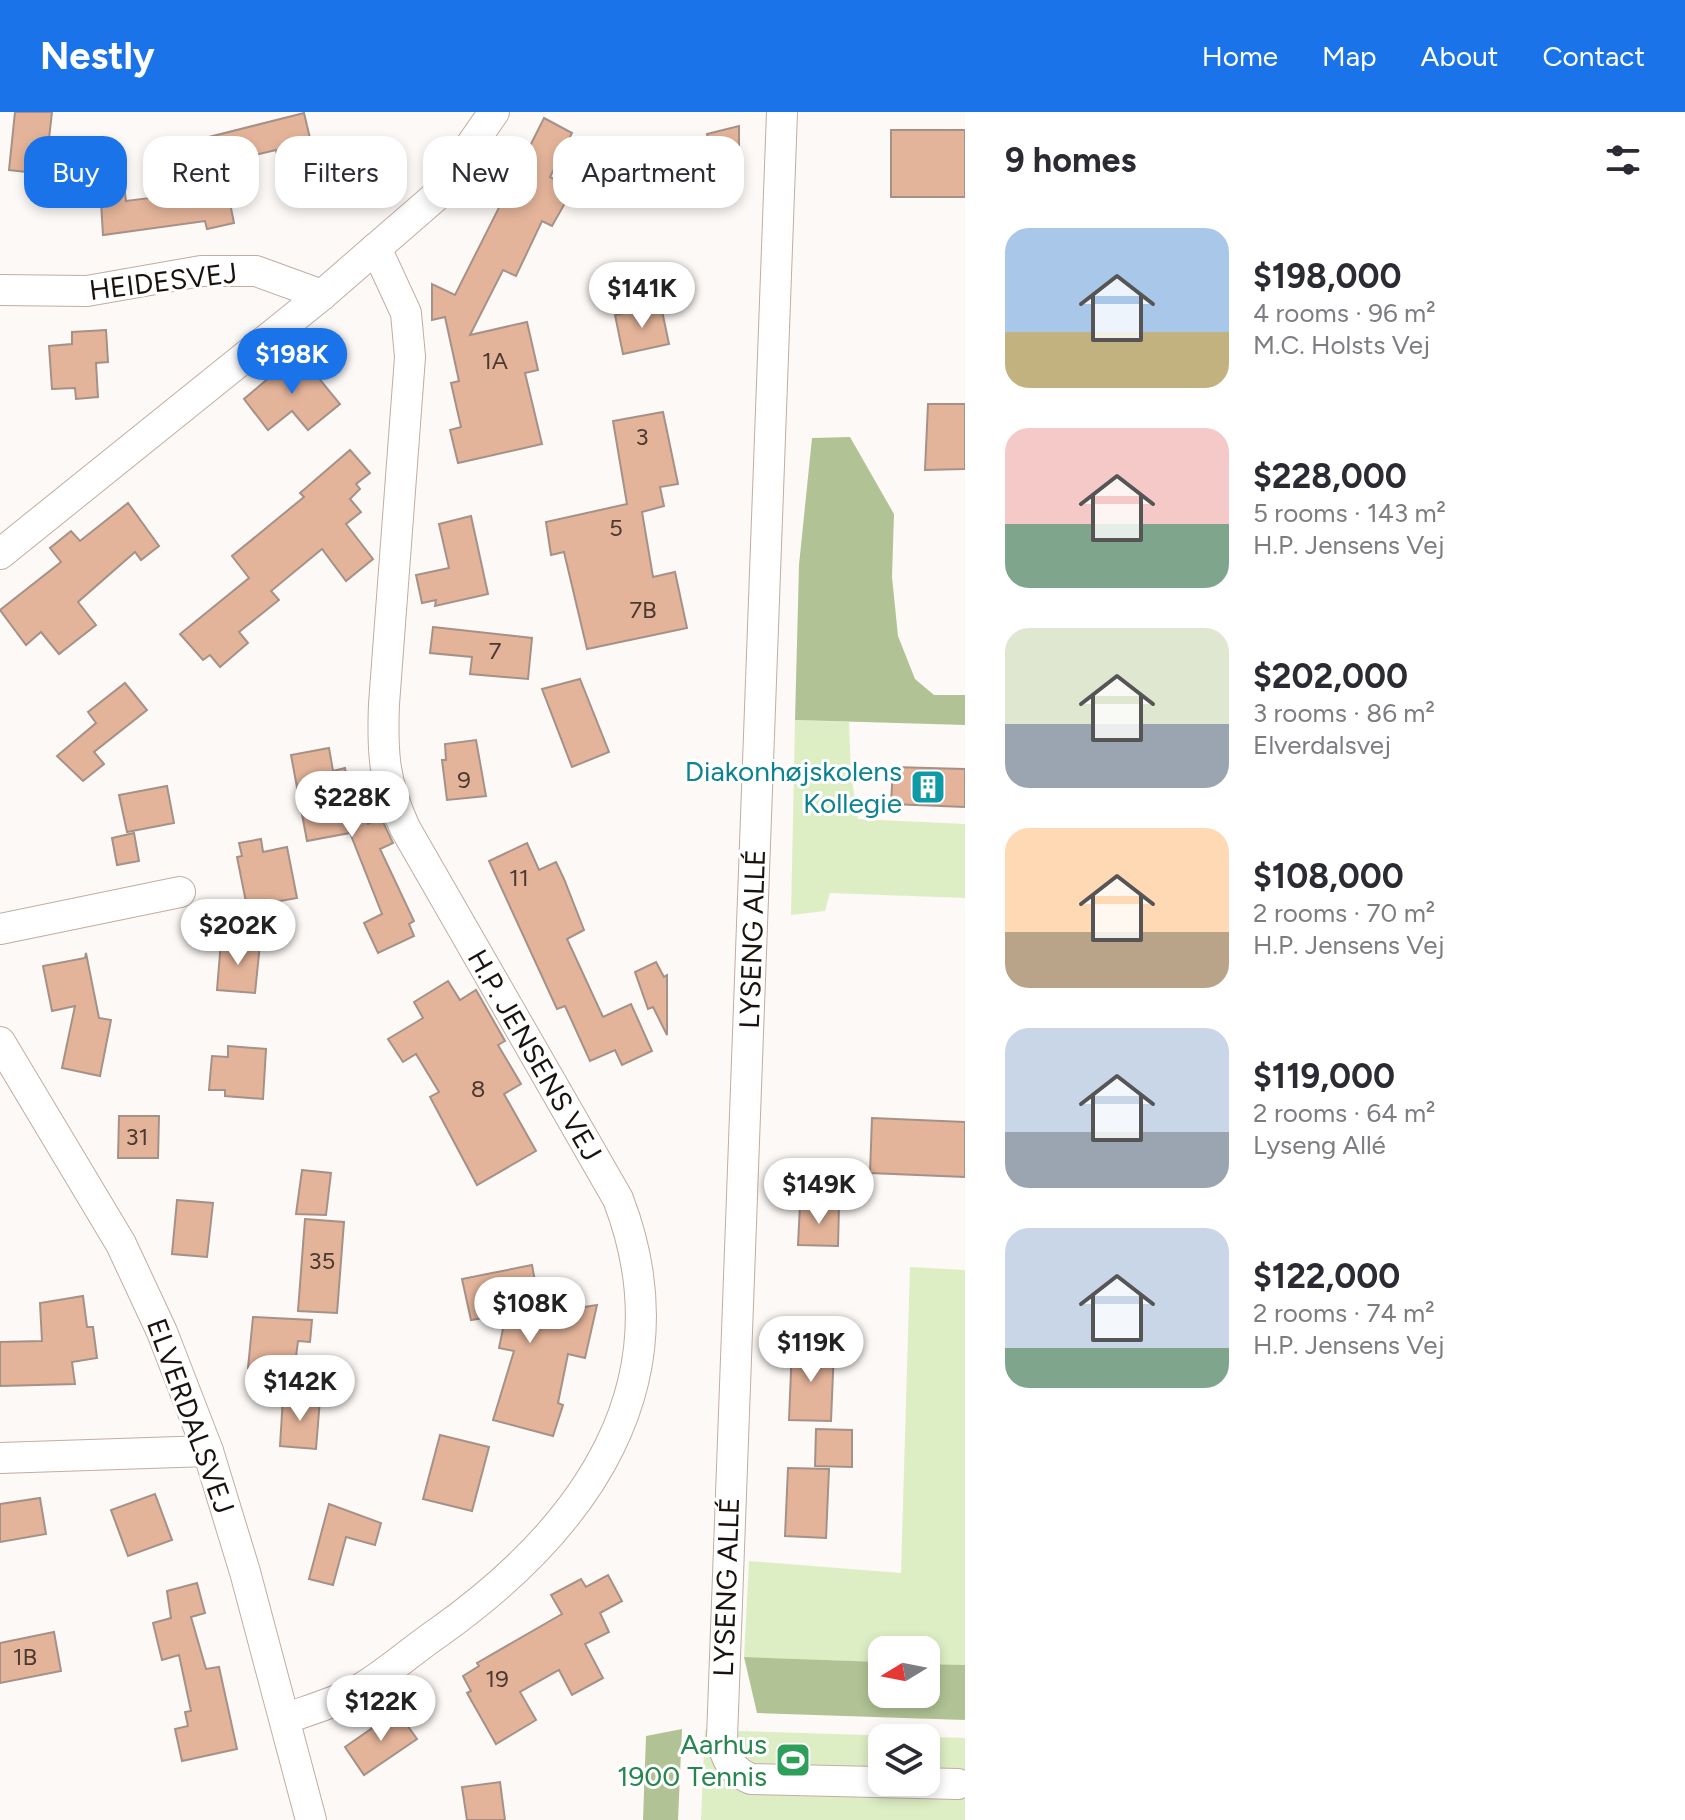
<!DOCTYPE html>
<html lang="en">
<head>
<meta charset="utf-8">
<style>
	:root { --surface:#fff; --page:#f7f7f7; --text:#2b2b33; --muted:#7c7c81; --accent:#1a73e8 }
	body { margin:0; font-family:Figtree,sans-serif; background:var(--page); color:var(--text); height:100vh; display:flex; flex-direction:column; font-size:30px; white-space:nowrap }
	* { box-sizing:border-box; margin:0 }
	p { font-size:26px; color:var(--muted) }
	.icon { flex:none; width:44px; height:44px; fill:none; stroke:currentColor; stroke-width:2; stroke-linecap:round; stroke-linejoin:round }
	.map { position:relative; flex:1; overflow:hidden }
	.details { display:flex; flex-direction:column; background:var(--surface); width:720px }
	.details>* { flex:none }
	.guide { position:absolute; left:24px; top:24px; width:760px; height:72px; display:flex; gap:16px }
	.needle { width:52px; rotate:260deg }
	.buttons { position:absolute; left:868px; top:1524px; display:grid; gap:16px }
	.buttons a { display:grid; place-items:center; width:72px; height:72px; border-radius:16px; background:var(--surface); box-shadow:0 4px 12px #0003; font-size:40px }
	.price { position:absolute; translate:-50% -68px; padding:0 18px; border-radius:28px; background:#fff; color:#222; font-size:26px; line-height:52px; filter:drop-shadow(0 2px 4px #0008) }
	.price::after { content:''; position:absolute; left:50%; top:48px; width:24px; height:18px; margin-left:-12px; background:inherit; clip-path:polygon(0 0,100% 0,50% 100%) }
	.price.current { background:var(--accent); color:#fff }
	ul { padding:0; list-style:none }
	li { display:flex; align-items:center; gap:24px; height:200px; padding:0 40px }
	li span { display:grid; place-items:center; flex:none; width:224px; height:160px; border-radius:24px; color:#555 }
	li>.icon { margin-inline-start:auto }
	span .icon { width:96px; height:96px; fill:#fffc; stroke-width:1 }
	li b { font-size:34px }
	h2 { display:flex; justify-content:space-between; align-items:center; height:96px; padding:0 40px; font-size:34px }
	.chip { padding:0 28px; border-radius:24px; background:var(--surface); box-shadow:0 4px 12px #0003; font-size:28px; line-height:72px }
	.chip.current { background:var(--accent); color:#fff }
	header { display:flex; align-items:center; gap:48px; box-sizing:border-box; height:112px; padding:0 40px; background:var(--accent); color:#fff }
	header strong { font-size:38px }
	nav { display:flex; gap:44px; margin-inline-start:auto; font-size:28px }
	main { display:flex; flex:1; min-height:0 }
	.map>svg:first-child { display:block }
</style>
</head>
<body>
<header>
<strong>Nestly</strong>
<nav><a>Home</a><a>Map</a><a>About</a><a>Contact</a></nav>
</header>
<main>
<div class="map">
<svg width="965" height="1708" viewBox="0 0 965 1708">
	<rect width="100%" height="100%" fill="#fdf9f6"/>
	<g fill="#ddeec4" fill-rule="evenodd">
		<path d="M795,608l54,2 2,52 7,45 107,5v74l-135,-5 -5,18 -34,4z"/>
		<path d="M910,1155l55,3v395l-39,-1v-14h-44v12l-138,-5 5,-96 152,12z"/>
		<path d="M705,1618l260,8v82h-264zM882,1626h44v44h-44z"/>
	</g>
	<g fill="#b1c395">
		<path d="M850,325l44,77 -2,63 6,59 17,43 19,16h31v30l-170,-5 4,-155 13,-127z"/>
		<path d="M744,1545l138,5v32h44v-30l39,1v55l-208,-7z"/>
		<path d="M682,1617l-4,91h-35l3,-84z"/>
	</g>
	<g fill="#e4b49a" stroke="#a59187" stroke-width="2">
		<path d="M15,0h37l-7,62 -36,-4z"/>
		<path d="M304,1l14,59 -35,8 -7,-30 -54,13 12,60 -27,6 -2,-8 -102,14 -4,-65 23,-2 4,33 66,-8 -11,-49z"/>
		<path d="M544,6l28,15 -22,44 23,12 -21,37 -10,-5 -26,55 -13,-6 -33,65 57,-13 11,48 -13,3 17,71 -84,19 -8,-33 11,-3 -10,-44 8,-2 -14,-64 -13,3v-36l23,11z"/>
		<path d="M739,14v27l-27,6 -5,-25z"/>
		<rect x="891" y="18" width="74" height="67"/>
		<path d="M707,32l10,47 -25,5 -3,-10 -63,14 -10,-45 13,7z"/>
		<path d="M661,194l8,38 -46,10 -8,-39z"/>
		<path d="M106,218l2,32 -12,1 2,34 -22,2 -1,-11 -23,1 -3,-43 23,-2v-12z"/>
		<path d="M298,241l42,51 -32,26 -16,-19 -24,19 -24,-31z"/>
		<path d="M928,292h37v65l-40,1z"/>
		<path d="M663,300l15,72 -18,3 4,19 -22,6 11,65 22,-5 12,56 -100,21 -23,-97 -13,3 -5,-33 81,-18 -14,-83z"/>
		<path d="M350,338l20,23 -14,11 4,5 -10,10 11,13 -15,12 27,35 -27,22 -24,-32 -51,42 8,9 -40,32 9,11 -28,24 -10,-12 -7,5 -23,-26 69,-56 -17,-22 72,-59 -4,-4z"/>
		<path d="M128,391l31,43 -18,14 -6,-8 -57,50 18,23 -37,29 -18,-22 -15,13 -26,-35 61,-48 -11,-14 21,-17 9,10z"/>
		<path d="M471,404l17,78 -53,12 1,-6 -14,3 -6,-28 33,-7 -10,-44z"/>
		<path d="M433,515l99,11 -4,41 -58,-5 2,-17 -42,-4z"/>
		<path d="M580,567l29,73 -37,15 -30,-78z"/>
		<path d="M125,571l22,27 -53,42 10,12 -21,17 -26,-25 39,-33 -8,-11z"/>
		<path d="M476,628l10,56 -39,4 -5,-40h4l-1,-16z"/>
		<path d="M329,636l4,23 12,-3 5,29 5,-2 13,29 12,-6 4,6 9,19 -13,6 34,72 -5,3 5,12 -36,17 -14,-30 18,-9 -32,-81 -43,8 -16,-86z"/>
		<path d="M893,655l72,2v38l-74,-3z"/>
		<path d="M167,674l7,37 -47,9 -8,-37z"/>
		<path d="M134,721l5,28 -22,4 -5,-27z"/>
		<path d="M261,727l2,13 24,-5 10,51 -50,9 -10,-50 5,-1 -3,-13z"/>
		<path d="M527,731l12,27 17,-8 8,17 20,51 -17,9 36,78 28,-13 21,47 -30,14 -7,-15 -25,11 -25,-55 -8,3 -68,-148z"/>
		<path d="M221,829l39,3 -5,49 -38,-3z"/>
		<path d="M86,841l13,65 12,2 -11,56 -38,-8 13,-62 -23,5 -9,-45 42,-8z"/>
		<path d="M656,850l8,15 3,-2v60l-14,-28 -5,2 -13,-37z"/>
		<path d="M448,869l12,19 16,-10 29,51 -7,4 23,39 -17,10 32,57 -59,34 -47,-88 9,-5 -23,-38 -13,8 -15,-23 35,-21 -9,-16z"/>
		<path d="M228,934l38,3 -3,50 -38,-3v-6h-16l3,-34 16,1z"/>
		<path d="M119,1004h40l-1,42h-40z"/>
		<path d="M872,1006l93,4v55l-95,-4z"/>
		<path d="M302,1058l29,3 -5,42 -30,-1z"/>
		<path d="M177,1088l36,3 -6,54 -35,-3z"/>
		<path d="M800,1093l39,1 -1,40 -40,-1z"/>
		<path d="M305,1107l39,3 -7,91 -39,-2z"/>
		<path d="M532,1153l9,49 56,-9 -12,53 -17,-4 -10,49 5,2 -10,31 -60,-16 21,-69 -15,-3 7,-34 -35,6 -9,-41z"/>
		<path d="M83,1184l4,31h6l4,31 -25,4 3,22 -75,2v-44l42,-1 -2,-38z"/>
		<path d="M253,1205l59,3 -2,22 -12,-1 -4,32 -46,-5z"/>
		<path d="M792,1235l42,2 -3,72 -42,-1z"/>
		<path d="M283,1285l37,2 -4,50 -36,-3z"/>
		<path d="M816,1317l36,1v37l-37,-1z"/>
		<path d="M440,1323l49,12 -17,64 -49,-12z"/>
		<path d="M788,1356l41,1 -3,69 -41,-2z"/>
		<path d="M155,1382l17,46 -44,16 -17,-46z"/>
		<path d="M40,1386l6,36 -46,8v-38z"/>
		<path d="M329,1392l52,19 -6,22 -29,-8 -13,48 -24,-6z"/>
		<path d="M608,1463l14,26 -22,12 9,19 -24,12 18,34 -31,17 -13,-25 -39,22 16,28 -40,24 -29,-51 4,-2 -8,-15 16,-10 -2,-3 85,-49 -11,-19 30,-16 5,8z"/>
		<path d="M197,1471l8,30 -14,4 15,52 13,-2 18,82 -55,12 -7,-32 13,-3 -3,-14 6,-1 -12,-56 -17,5 -9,-37 18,-5 -4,-27z"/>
		<path d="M54,1520l7,39 -61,12v-40z"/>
		<path d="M397,1599l20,28 -53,36 -19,-28z"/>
		<path d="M500,1670l5,38h-38l-5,-33z"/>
	</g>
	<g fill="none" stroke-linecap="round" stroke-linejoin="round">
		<defs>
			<g id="minor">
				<path d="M782,0l-60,1626c3,21 10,33 29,41l207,5"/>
				<path d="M0,178l87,1 114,-20h55l66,24"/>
				<path d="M0,442l322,-259 113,-98 59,-85"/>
				<path d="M0,817l180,-37"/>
				<path d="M0,930l121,202 41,88 46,119 37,121 66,248"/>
				<path d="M0,1346l208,-7"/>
				<path d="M287,1606c22,-8 47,-15 68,-26 29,-16 56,-41 84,-60 146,-104 250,-248 179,-433l-213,-371c-21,-46 -23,-74 -21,-124l26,-347 -4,-44 -30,-65"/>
			</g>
		</defs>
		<use href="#minor" stroke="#c1ada2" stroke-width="32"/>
		<use href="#minor" stroke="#fff" stroke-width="30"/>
	</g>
	<defs>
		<symbol id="building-square" viewBox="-11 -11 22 22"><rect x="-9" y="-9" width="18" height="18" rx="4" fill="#0f9aa8" stroke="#fff"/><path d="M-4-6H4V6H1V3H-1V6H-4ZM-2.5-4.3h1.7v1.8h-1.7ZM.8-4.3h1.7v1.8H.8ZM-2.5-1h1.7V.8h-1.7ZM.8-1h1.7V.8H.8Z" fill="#fff"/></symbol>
		<symbol id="stadium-square" viewBox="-11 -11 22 22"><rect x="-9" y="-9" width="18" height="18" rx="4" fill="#2e9e5b" stroke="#fff"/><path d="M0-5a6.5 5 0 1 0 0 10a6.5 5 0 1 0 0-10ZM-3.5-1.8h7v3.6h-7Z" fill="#fff"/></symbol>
	</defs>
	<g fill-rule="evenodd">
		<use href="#building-square" x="908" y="655" width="40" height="40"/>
		<use href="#stadium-square" x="773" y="1628" width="40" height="40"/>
	</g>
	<g text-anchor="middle" stroke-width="6" stroke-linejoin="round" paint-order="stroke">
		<g font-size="24" fill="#4c3a31">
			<text x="495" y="257">1A</text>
			<text x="642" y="333">3</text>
			<text x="616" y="424">5</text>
			<text x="643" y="506">7B</text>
			<text x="495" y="547">7</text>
			<text x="464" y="676">9</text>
			<text x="519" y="774">11</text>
			<text x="478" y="985">8</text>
			<text x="137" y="1033">31</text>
			<text x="322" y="1157">35</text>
			<text x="25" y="1553">1B</text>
			<text x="497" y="1575">19</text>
		</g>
		<g font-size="28" fill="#19120e" stroke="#fff">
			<text transform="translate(163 169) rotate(-7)" y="10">HEIDESVEJ</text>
			<text transform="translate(752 827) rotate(-88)" y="10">LYSENG ALLÉ</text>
			<text transform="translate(535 943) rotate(60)" y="10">H.P. JENSENS VEJ</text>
			<text transform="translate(191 1304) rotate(70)" y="10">ELVERDALSVEJ</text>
			<text transform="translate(726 1475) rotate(-88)" y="10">LYSENG ALLÉ</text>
		</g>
		<g font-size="28" fill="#0d838f" stroke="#fff" text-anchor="end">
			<text x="902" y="669">Diakonhøjskolens<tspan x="902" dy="32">Kollegie</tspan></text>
		</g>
		<g font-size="28" fill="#27864d" stroke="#fff" text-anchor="end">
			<text x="767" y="1642">Aarhus<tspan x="767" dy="32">1900 Tennis</tspan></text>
		</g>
	</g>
</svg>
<div class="buttons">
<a><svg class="needle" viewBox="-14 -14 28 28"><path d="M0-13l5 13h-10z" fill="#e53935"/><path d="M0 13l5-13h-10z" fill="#7c7c81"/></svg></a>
<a><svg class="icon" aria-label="layers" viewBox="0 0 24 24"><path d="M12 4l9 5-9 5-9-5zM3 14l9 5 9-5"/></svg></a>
</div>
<b class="price" style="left:642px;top:218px">$141K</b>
<b class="price current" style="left:292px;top:284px">$198K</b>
<b class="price" style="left:352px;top:727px">$228K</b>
<b class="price" style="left:238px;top:855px">$202K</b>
<b class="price" style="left:819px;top:1114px">$149K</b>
<b class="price" style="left:530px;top:1233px">$108K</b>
<b class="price" style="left:811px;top:1272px">$119K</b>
<b class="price" style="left:300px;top:1311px">$142K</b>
<b class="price" style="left:381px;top:1631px">$122K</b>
<div class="guide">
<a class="chip current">Buy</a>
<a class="chip">Rent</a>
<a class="chip">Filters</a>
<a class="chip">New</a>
<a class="chip">Apartment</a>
</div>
</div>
<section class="details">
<h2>9 homes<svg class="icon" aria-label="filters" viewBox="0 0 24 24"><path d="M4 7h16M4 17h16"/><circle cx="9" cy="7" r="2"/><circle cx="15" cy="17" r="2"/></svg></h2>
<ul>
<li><span style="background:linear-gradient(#a9c7e8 65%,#c2b280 0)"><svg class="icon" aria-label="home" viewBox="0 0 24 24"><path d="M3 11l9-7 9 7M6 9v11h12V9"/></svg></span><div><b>$198,000</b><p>4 rooms · 96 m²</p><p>M.C. Holsts Vej</p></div></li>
<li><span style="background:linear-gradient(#f6c9c9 60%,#7fa58c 0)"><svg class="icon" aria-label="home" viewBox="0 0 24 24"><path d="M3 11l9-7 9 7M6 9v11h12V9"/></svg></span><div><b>$228,000</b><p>5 rooms · 143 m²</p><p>H.P. Jensens Vej</p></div></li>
<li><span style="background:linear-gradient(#dfe7d0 60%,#9aa5b1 0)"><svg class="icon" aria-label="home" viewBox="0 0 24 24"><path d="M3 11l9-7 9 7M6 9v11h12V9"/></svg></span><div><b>$202,000</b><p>3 rooms · 86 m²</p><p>Elverdalsvej</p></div></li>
<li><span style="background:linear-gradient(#ffd9b3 65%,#b9a48a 0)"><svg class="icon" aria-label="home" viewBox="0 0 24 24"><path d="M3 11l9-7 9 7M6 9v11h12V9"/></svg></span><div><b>$108,000</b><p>2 rooms · 70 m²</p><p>H.P. Jensens Vej</p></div></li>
<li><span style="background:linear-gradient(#c9d6e8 65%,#9aa5b1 0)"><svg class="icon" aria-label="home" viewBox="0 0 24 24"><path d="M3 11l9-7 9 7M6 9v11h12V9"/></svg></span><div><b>$119,000</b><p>2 rooms · 64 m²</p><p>Lyseng Allé</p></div></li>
<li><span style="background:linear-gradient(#c9d6e8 75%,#7fa58c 0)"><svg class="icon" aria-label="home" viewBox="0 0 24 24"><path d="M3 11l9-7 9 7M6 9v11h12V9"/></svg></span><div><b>$122,000</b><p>2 rooms · 74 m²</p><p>H.P. Jensens Vej</p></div></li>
</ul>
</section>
</main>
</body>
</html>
